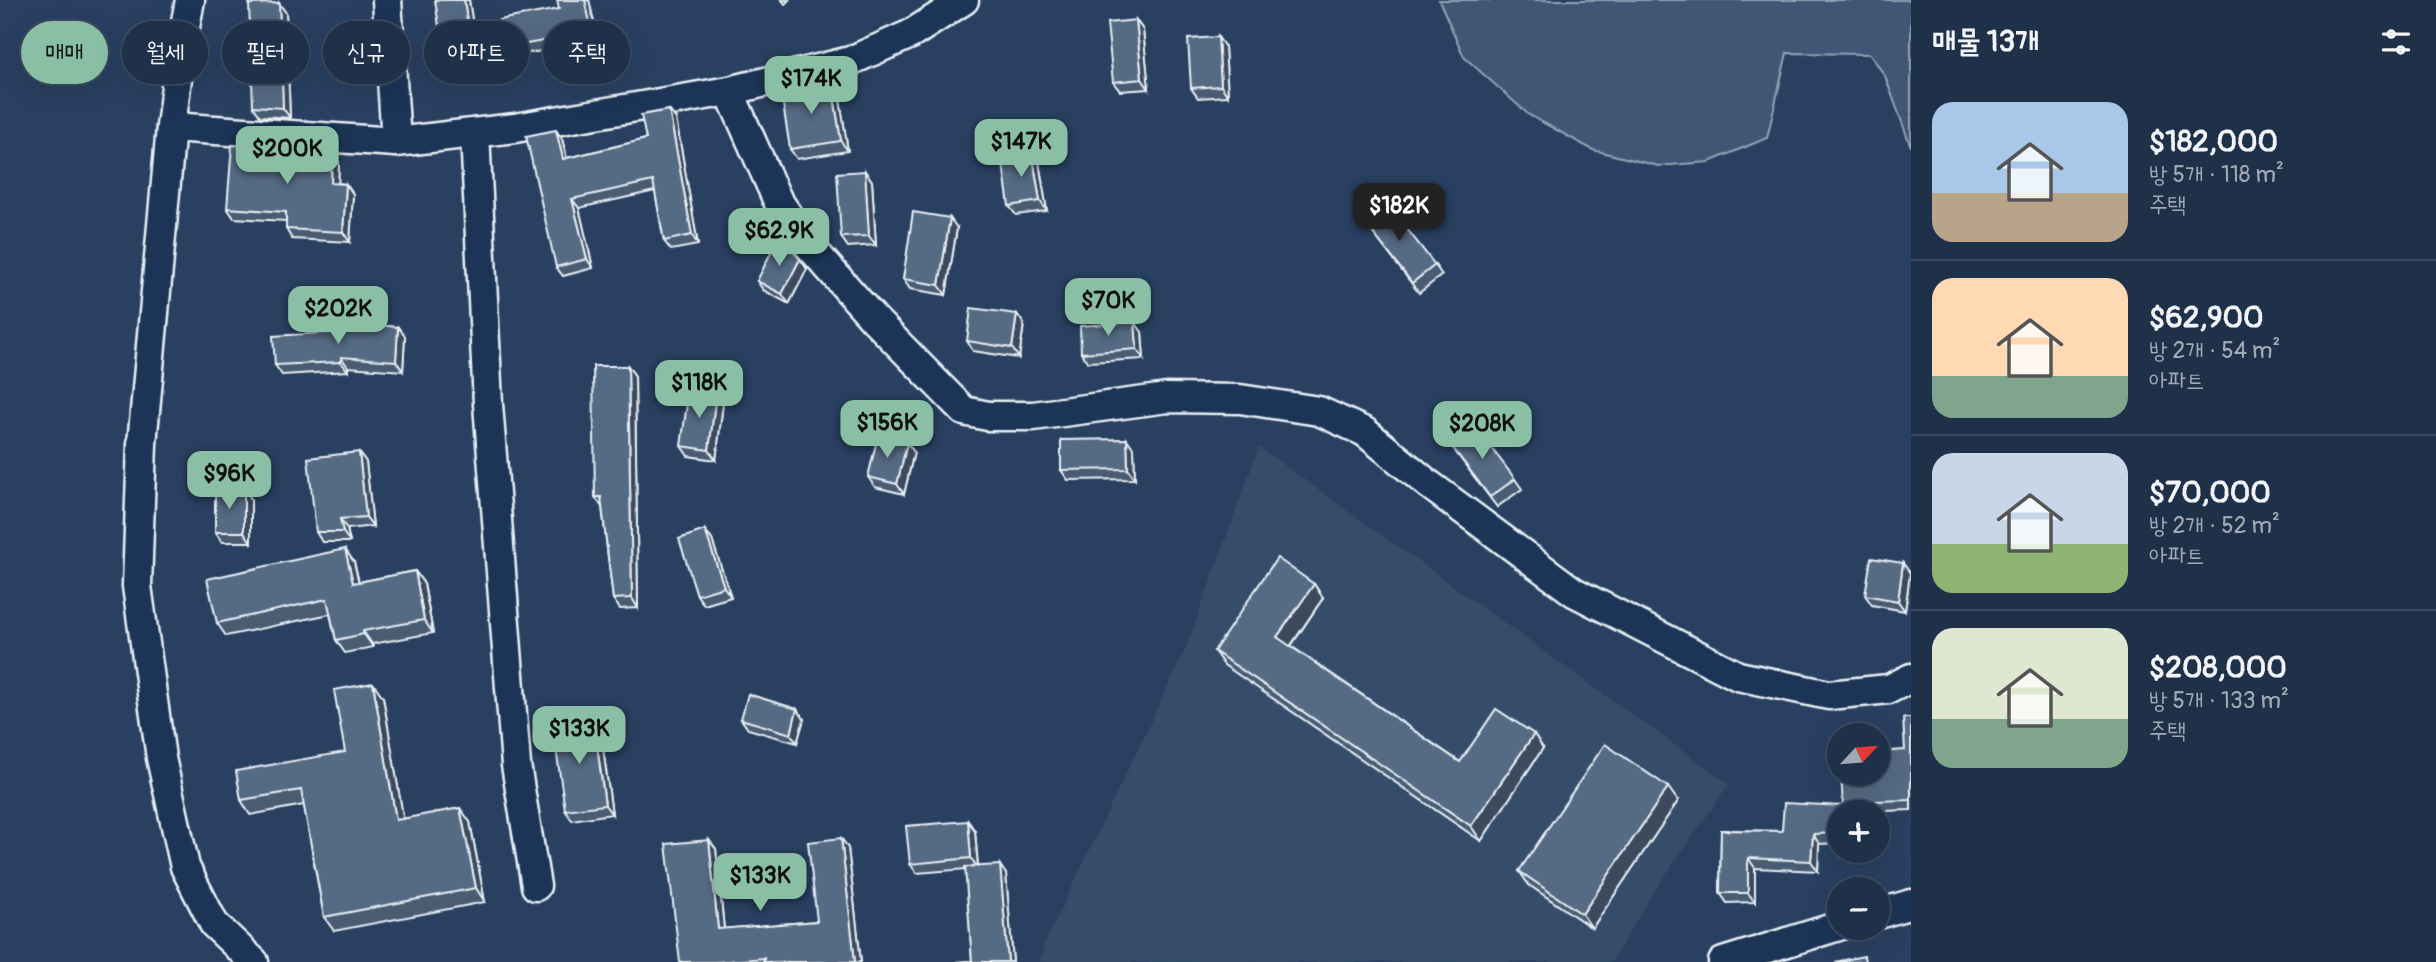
<!DOCTYPE html>
<html lang="ko">
<head>
<meta charset="utf-8">
<style>
	:root { --surface:#1f3049; --page:#273850; --text:#f1f3f6; --muted:#a1a9b4; --line:#3c4b61; --accent:#8abfa5 }
	body { margin:0; font-family:Pangolin,"Poor Story",sans-serif; background:var(--page); color:var(--text); height:100vh; display:flex; flex-direction:column; font-size:26px; white-space:nowrap }
	* { box-sizing:border-box; margin:0 }
	p { font-size:23px; color:var(--muted) }
	.icon { flex:none; width:38px; height:38px; fill:none; stroke:currentColor; stroke-width:2; stroke-linecap:round; stroke-linejoin:round }
	.map { position:relative; flex:1; overflow:hidden }
	.panel { display:flex; flex-direction:column; background:var(--surface); width:525px }
	.panel>* { flex:none }
	.top-card { position:absolute; left:21px; top:21px; width:665px; height:63px; display:flex; gap:14px }
	.needle { width:46px; rotate:64deg }
	.buttons { position:absolute; left:1827px; top:723px; display:grid; gap:14px }
	.buttons a { display:grid; place-items:center; width:63px; height:63px; border-radius:50%; background:var(--surface); box-shadow:0 7px 28px #0002,0 0 0 2px var(--line); font-size:35px }
	.price { position:absolute; translate:-50% -60px; padding:0 16px; border-radius:14px; background:var(--accent); color:#111; font-size:23px; line-height:46px; filter:drop-shadow(0 2px 4px #0008) }
	.price::after { content:''; position:absolute; left:50%; top:42px; width:21px; height:16px; margin-left:-10px; background:inherit; clip-path:polygon(0 0,100% 0,50% 100%) }
	.price.on { background:#222; color:#fff }
	ul { padding:0; list-style:none }
	li { display:flex; align-items:center; gap:21px; height:175px; padding:0 21px }
	li+li { border-top:2px solid var(--line) }
	li span { display:grid; place-items:center; flex:none; width:196px; height:140px; border-radius:21px; color:#555 }
	li>.icon { margin-inline-start:auto }
	span .icon { width:84px; height:84px; fill:#fffc; stroke-width:1 }
	li b { font-size:30px }
	h2 { display:flex; justify-content:space-between; align-items:center; height:84px; padding:0 21px; font-size:30px }
	.tag { padding:0 24px; border-radius:32px; background:var(--surface); box-shadow:0 7px 28px #0002,0 0 0 2px var(--line); font-size:24px; line-height:63px }
	.tag.on { background:var(--accent); color:#111 }
	main { display:flex; flex:1; min-height:0 }
	.map>svg:first-child { display:block }
</style>
</head>
<body>
<main>
<div class="map">
<svg width="1911" height="962" viewBox="0 0 1911 962">
	<rect width="100%" height="100%" fill="#294061"/>
	<filter id="ink" filterUnits="userSpaceOnUse"><feTurbulence type="fractalNoise" baseFrequency=".0143" numOctaves="2"/><feDisplacementMap in="SourceGraphic" scale="14" xChannelSelector="R" yChannelSelector="G"/><feConvolveMatrix kernelMatrix="1 2 1 2 8 2 1 2 1" color-interpolation-filters="sRGB"/></filter>
	<g filter="url(#ink)">
		<path fill="#364d6b" d="M1259,447l470,337 -76,109 -42,69h-571l4,-17 143,-299z"/>
		<path fill="#415774" stroke="#94a4b6" stroke-width="2" d="M1439,0h472v147l-26,-71 -15,-22 -83,-1 -20,85 -58,24 -51,4 -65,-16 -64,-35 -65,-58z"/>
		<g fill="none" stroke-linecap="round" stroke-linejoin="round">
			<defs>
				<g id="street">
					<path d="M190,0l-10,54 -9,73 -29,317 -5,142 24,172 24,109 29,57 40,38"/>
					<path d="M387,0l9,142"/>
					<path d="M729,91l48,108 28,42 69,78 90,92 24,5h45l134,-18 73,1 79,12 46,21 62,51 147,109 164,84 91,19 60,-6 22,-11"/>
					<path d="M171,127l225,15 119,-14 214,-37 121,-30 61,-27 53,-34"/>
					<path d="M475,133l13,271 28,361 20,121"/>
					<path d="M1878,914l33,-10"/>
					<path d="M1723,962l116,-36"/>
				</g>
			</defs>
			<use href="#street" stroke="#e8f1f8" stroke-width="33"/>
			<use href="#street" stroke="#1d3557" stroke-width="28"/>
		</g>
		<g fill="#495b71" stroke="#e8f1f8" stroke-width="2">
			<path d="M469,0l7,45 -28,5 -7,-10z"/>
			<path d="M589,0l14,64 -26,6 -6,-9 -3,-14 -58,9 -6,-8 55,-39z"/>
			<path d="M279,3l7,10 4,105 -30,-2 -7,-10z"/>
			<path d="M1136,20l7,10 6,59 -29,2 -7,-9z"/>
			<path d="M1225,47l3,49 -30,2 -7,-10z"/>
			<path d="M839,93l9,58 -51,8 -7,-10z"/>
			<path d="M669,110l7,9 22,126 -27,5 -7,-9 -9,-50 -76,17 14,60 -30,8 -7,-9 6,-128 5,19 79,-19z"/>
			<path d="M284,142l6,8 49,12 -1,21 8,1 7,10 -3,48 -58,-3 -6,-10v-8l-52,-3 -7,-10 27,-62z"/>
			<path d="M1039,162l8,49 -31,4 -7,-9z"/>
			<path d="M865,171l7,10 4,64 -28,2 -7,-10z"/>
			<path d="M1363,220l72,45 7,10 -23,18z"/>
			<path d="M957,228l-11,67 -36,-6 -7,-10z"/>
			<path d="M800,259l7,10 -18,35 -26,-14 -6,-9z"/>
			<path d="M1017,314l7,10 -5,34 -46,-7 -6,-10z"/>
			<path d="M1142,332l2,27 -56,3 -7,-9z"/>
			<path d="M405,336l-2,35 -55,-4v4l-66,4 -7,-10z"/>
			<path d="M628,366l7,10 3,232 -18,1 -7,-10 -11,-92 -7,-10z"/>
			<path d="M716,393l7,10 -7,57 -28,-4 -7,-10z"/>
			<path d="M907,443l7,9 -10,42 -29,-7 -7,-10z"/>
			<path d="M1134,449l1,30 -67,1 -7,-10z"/>
			<path d="M359,452l7,10 7,64 -26,3 3,13h-28l-6,-10z"/>
			<path d="M1457,454l58,25 7,10 -25,18z"/>
			<path d="M244,489l7,10v43h-29l-7,-10z"/>
			<path d="M705,530l7,10 19,57 -27,8 -7,-10z"/>
			<path d="M354,562l5,20 56,-11 9,13 9,49 -61,11 1,3 -28,6 -9,-13 -6,-26 -104,22 -9,-13z"/>
			<path d="M1910,573l-5,38 -33,-6 -7,-10z"/>
			<path d="M1314,584l9,14 -32,48 169,116 83,-14 -62,93 -257,-176 -10,-14z"/>
			<path d="M383,697l20,121 67,4 15,80 -151,29 -10,-14 -20,-112 -54,10 -9,-15 104,-48z"/>
			<path d="M797,709l7,10 -7,24 -49,-14 -7,-10z"/>
			<path d="M1911,718v92l-28,1 2,29h-7v-28h-39v31l-20,1 -1,27 -63,-3v34l-28,1 -7,-10 1,-63 61,1 61,-25 62,-56z"/>
			<path d="M594,723l7,10 11,81 -40,6 -7,-10z"/>
			<path d="M1678,801l-86,127 -63,-43 -10,-14z"/>
			<path d="M968,821l7,10 3,35 28,8 7,88h-56l15,-1 -6,-92 -49,4 -7,-9z"/>
			<path d="M841,838l7,10 13,114h-181l29,-122 7,9 8,80 93,-8z"/>
		</g>
		<g fill="#3c4a5c" stroke="#e8f1f8" stroke-width="2">
			<path d="M464,0h5l7,45 -7,-10z"/>
			<path d="M585,0h4l14,64 -6,-8z"/>
			<path d="M782,0h7l-4,4z"/>
			<path d="M279,3l7,10 4,105 -7,-10z"/>
			<path d="M1136,20l7,10 6,59 -7,-10z"/>
			<path d="M1218,37l7,10 3,49 -7,-10z"/>
			<path d="M832,84l7,9 9,58 -7,-10z"/>
			<path d="M669,110l7,9 22,126 -6,-10z"/>
			<path d="M556,130l6,9 7,29 -6,-9z"/>
			<path d="M1032,152l7,10 8,49 -7,-10z"/>
			<path d="M332,153l7,9 -1,31 -7,-10z"/>
			<path d="M865,171l7,10 4,64 -7,-9z"/>
			<path d="M346,184l7,10 -3,48 -7,-10z"/>
			<path d="M572,199l7,9 14,60 -6,-9z"/>
			<path d="M950,218l7,10 -11,67 -7,-10z"/>
			<path d="M800,259l7,10 -18,35 -7,-10z"/>
			<path d="M1017,314l7,10 -5,34 -7,-10z"/>
			<path d="M1135,322l7,10 2,27 -7,-10z"/>
			<path d="M398,327l7,9 -2,35 -7,-10z"/>
			<path d="M341,357l7,10v4l-7,-9z"/>
			<path d="M628,366l7,10 3,232 -6,-10z"/>
			<path d="M716,393l7,10 -7,57 -7,-10z"/>
			<path d="M1127,439l7,10 1,30 -7,-10z"/>
			<path d="M907,443l7,9 -10,42 -7,-10z"/>
			<path d="M359,452l7,10 7,64 -7,-9z"/>
			<path d="M244,489l7,10v43l-7,-10z"/>
			<path d="M340,519l7,10 3,13 -7,-10z"/>
			<path d="M705,530l7,10 19,57 -7,-10z"/>
			<path d="M345,549l9,13 8,34 -9,-13z"/>
			<path d="M1903,563l7,10 -5,38 -7,-10z"/>
			<path d="M415,571l9,13 9,49 -9,-13z"/>
			<path d="M1314,584l9,14 -36,53 -10,-14z"/>
			<path d="M363,631l9,13 1,3 -9,-13z"/>
			<path d="M373,683l10,14 23,137 -10,-14z"/>
			<path d="M797,709l7,10 -7,24 -6,-9z"/>
			<path d="M594,723l7,10 11,81 -7,-9z"/>
			<path d="M1534,734l9,14 -62,93 -10,-15z"/>
			<path d="M1668,787l10,14 -86,127 -10,-14z"/>
			<path d="M1876,801l7,10 2,29 -7,-10z"/>
			<path d="M460,808l10,14 15,80 -9,-14z"/>
			<path d="M968,821l7,10 3,37 -7,-10z"/>
			<path d="M1813,834l6,10 -1,27 -7,-10z"/>
			<path d="M841,838l7,10 13,114h-6z"/>
			<path d="M709,840l7,9 9,90 -7,-10z"/>
			<path d="M1748,858l7,10v34l-7,-9z"/>
			<path d="M1000,865l6,9 7,88h-5z"/>
		</g>
		<g fill="#556a83" stroke="#e8f1f8" stroke-width="2">
			<path d="M435,0h29l5,35 -28,5z"/>
			<path d="M557,0h28l12,56 -26,5 -5,-24 -62,11 -5,-28 60,-11z"/>
			<path d="M279,3l4,105 -30,-2 -4,-102z"/>
			<path d="M1136,20l6,59 -29,3 -6,-59z"/>
			<path d="M1218,37l3,49 -30,2 -3,-49z"/>
			<path d="M832,84l9,57 -51,8 -9,-58z"/>
			<path d="M669,110l23,125 -28,6 -11,-60 -81,18 15,60 -31,8 -30,-131 30,-6 7,29 83,-20 -5,-24z"/>
			<path d="M254,140l30,2 1,8 47,3 -1,30 15,1 -3,48 -57,-3v-17l-59,-4 5,-63 22,1z"/>
			<path d="M1032,152l8,49 -31,5 -7,-49z"/>
			<path d="M865,171l4,65 -28,1 -4,-64z"/>
			<path d="M1386,202l49,63 -23,18 -49,-63z"/>
			<path d="M913,212l37,6 -11,67 -36,-6z"/>
			<path d="M776,242l18,10 6,7 -18,35 -25,-13z"/>
			<path d="M971,308l46,6 -5,34 -45,-7z"/>
			<path d="M1135,322l2,27 -56,4 -1,-27z"/>
			<path d="M358,323l40,4 -2,34 -55,-4v5l-66,3 -2,-29 84,-5z"/>
			<path d="M593,366h35l4,232 -19,1 -12,-102h-6z"/>
			<path d="M689,389l27,4 -7,57 -28,-4z"/>
			<path d="M1474,425l41,54 -25,18 -40,-53z"/>
			<path d="M878,435l29,8 -10,41 -29,-7z"/>
			<path d="M1127,439l1,30 -67,1v-30z"/>
			<path d="M359,452l7,65 -26,2 3,13h-27l-8,-74z"/>
			<rect x="215" y="489" width="29" height="43"/>
			<path d="M705,530l19,57 -27,8 -18,-56z"/>
			<path d="M345,549l8,34 62,-12 9,49 -61,11 1,3 -28,6 -9,-41 -110,24 -10,-44z"/>
			<path d="M1277,558l37,26 -37,53 183,125 36,-53 38,25 -63,92 -257,-175z"/>
			<path d="M1871,558l32,5 -5,38 -33,-6z"/>
			<path d="M373,683l23,137 64,-12 16,80 -152,29 -23,-127 -60,10 -5,-29 109,-19 -11,-62z"/>
			<path d="M748,694l49,15 -6,25 -50,-15z"/>
			<path d="M1903,718h8v82l-35,1 1,11h-38v21l-26,1 -2,27 -63,-3v35h-28l1,-63 61,1 2,-28 59,3 -2,-32h37v-22l27,-2z"/>
			<path d="M594,723l11,82 -40,5 -12,-82z"/>
			<path d="M1605,744l63,43 -86,127 -63,-43z"/>
			<path d="M968,821l3,37 -61,6 -4,-38z"/>
			<path d="M841,838l14,124h-91v-4l-47,4h-37l-14,-118 43,-4 9,89 99,-8 -9,-79z"/>
			<path d="M1000,865l8,97h-51l15,-1 -7,-94z"/>
			<path d="M1864,956l1,6h-30z"/>
		</g>
	</g>
</svg>
<div class="buttons">
<a><svg class="needle" viewBox="-14 -14 28 28"><path d="M0-13l5 13h-10z" fill="#e53935"/><path d="M0 13l5-13h-10z" fill="#a1a9b4"/></svg></a>
<a>+</a>
<a>−</a>
</div>
<b class="price" style="left:811px;top:116px">$174K</b>
<b class="price" style="left:1021px;top:179px">$147K</b>
<b class="price" style="left:287px;top:186px">$200K</b>
<b class="price on" style="left:1399px;top:243px">$182K</b>
<b class="price" style="left:779px;top:268px">$62.9K</b>
<b class="price" style="left:1108px;top:338px">$70K</b>
<b class="price" style="left:338px;top:346px">$202K</b>
<b class="price" style="left:699px;top:420px">$118K</b>
<b class="price" style="left:887px;top:460px">$156K</b>
<b class="price" style="left:1482px;top:461px">$208K</b>
<b class="price" style="left:229px;top:511px">$96K</b>
<b class="price" style="left:579px;top:766px">$133K</b>
<b class="price" style="left:760px;top:913px">$133K</b>
<div class="top-card">
<a class="tag on">매매</a>
<a class="tag">월세</a>
<a class="tag">필터</a>
<a class="tag">신규</a>
<a class="tag">아파트</a>
<a class="tag">주택</a>
</div>
</div>
<section class="panel">
<h2>매물 13개<svg class="icon" aria-label="filters" viewBox="0 0 24 24"><path d="M4 7h16M4 17h16"/><circle cx="9" cy="7" r="2"/><circle cx="15" cy="17" r="2"/></svg></h2>
<ul>
<li><span style="background:linear-gradient(#a9c7e8 65%,#b9a48a 0)"><svg class="icon" aria-label="home" viewBox="0 0 24 24"><path d="M3 11l9-7 9 7M6 9v11h12V9"/></svg></span><div><b>$182,000</b><p>방 5개 · 118 m²</p><p>주택</p></div></li>
<li><span style="background:linear-gradient(#ffd9b3 70%,#7fa58c 0)"><svg class="icon" aria-label="home" viewBox="0 0 24 24"><path d="M3 11l9-7 9 7M6 9v11h12V9"/></svg></span><div><b>$62,900</b><p>방 2개 · 54 m²</p><p>아파트</p></div></li>
<li><span style="background:linear-gradient(#c9d6e8 65%,#8fb573 0)"><svg class="icon" aria-label="home" viewBox="0 0 24 24"><path d="M3 11l9-7 9 7M6 9v11h12V9"/></svg></span><div><b>$70,000</b><p>방 2개 · 52 m²</p><p>아파트</p></div></li>
<li><span style="background:linear-gradient(#dfe7d0 65%,#7fa58c 0)"><svg class="icon" aria-label="home" viewBox="0 0 24 24"><path d="M3 11l9-7 9 7M6 9v11h12V9"/></svg></span><div><b>$208,000</b><p>방 5개 · 133 m²</p><p>주택</p></div></li>
</ul>
</section>
</main>
</body>
</html>
